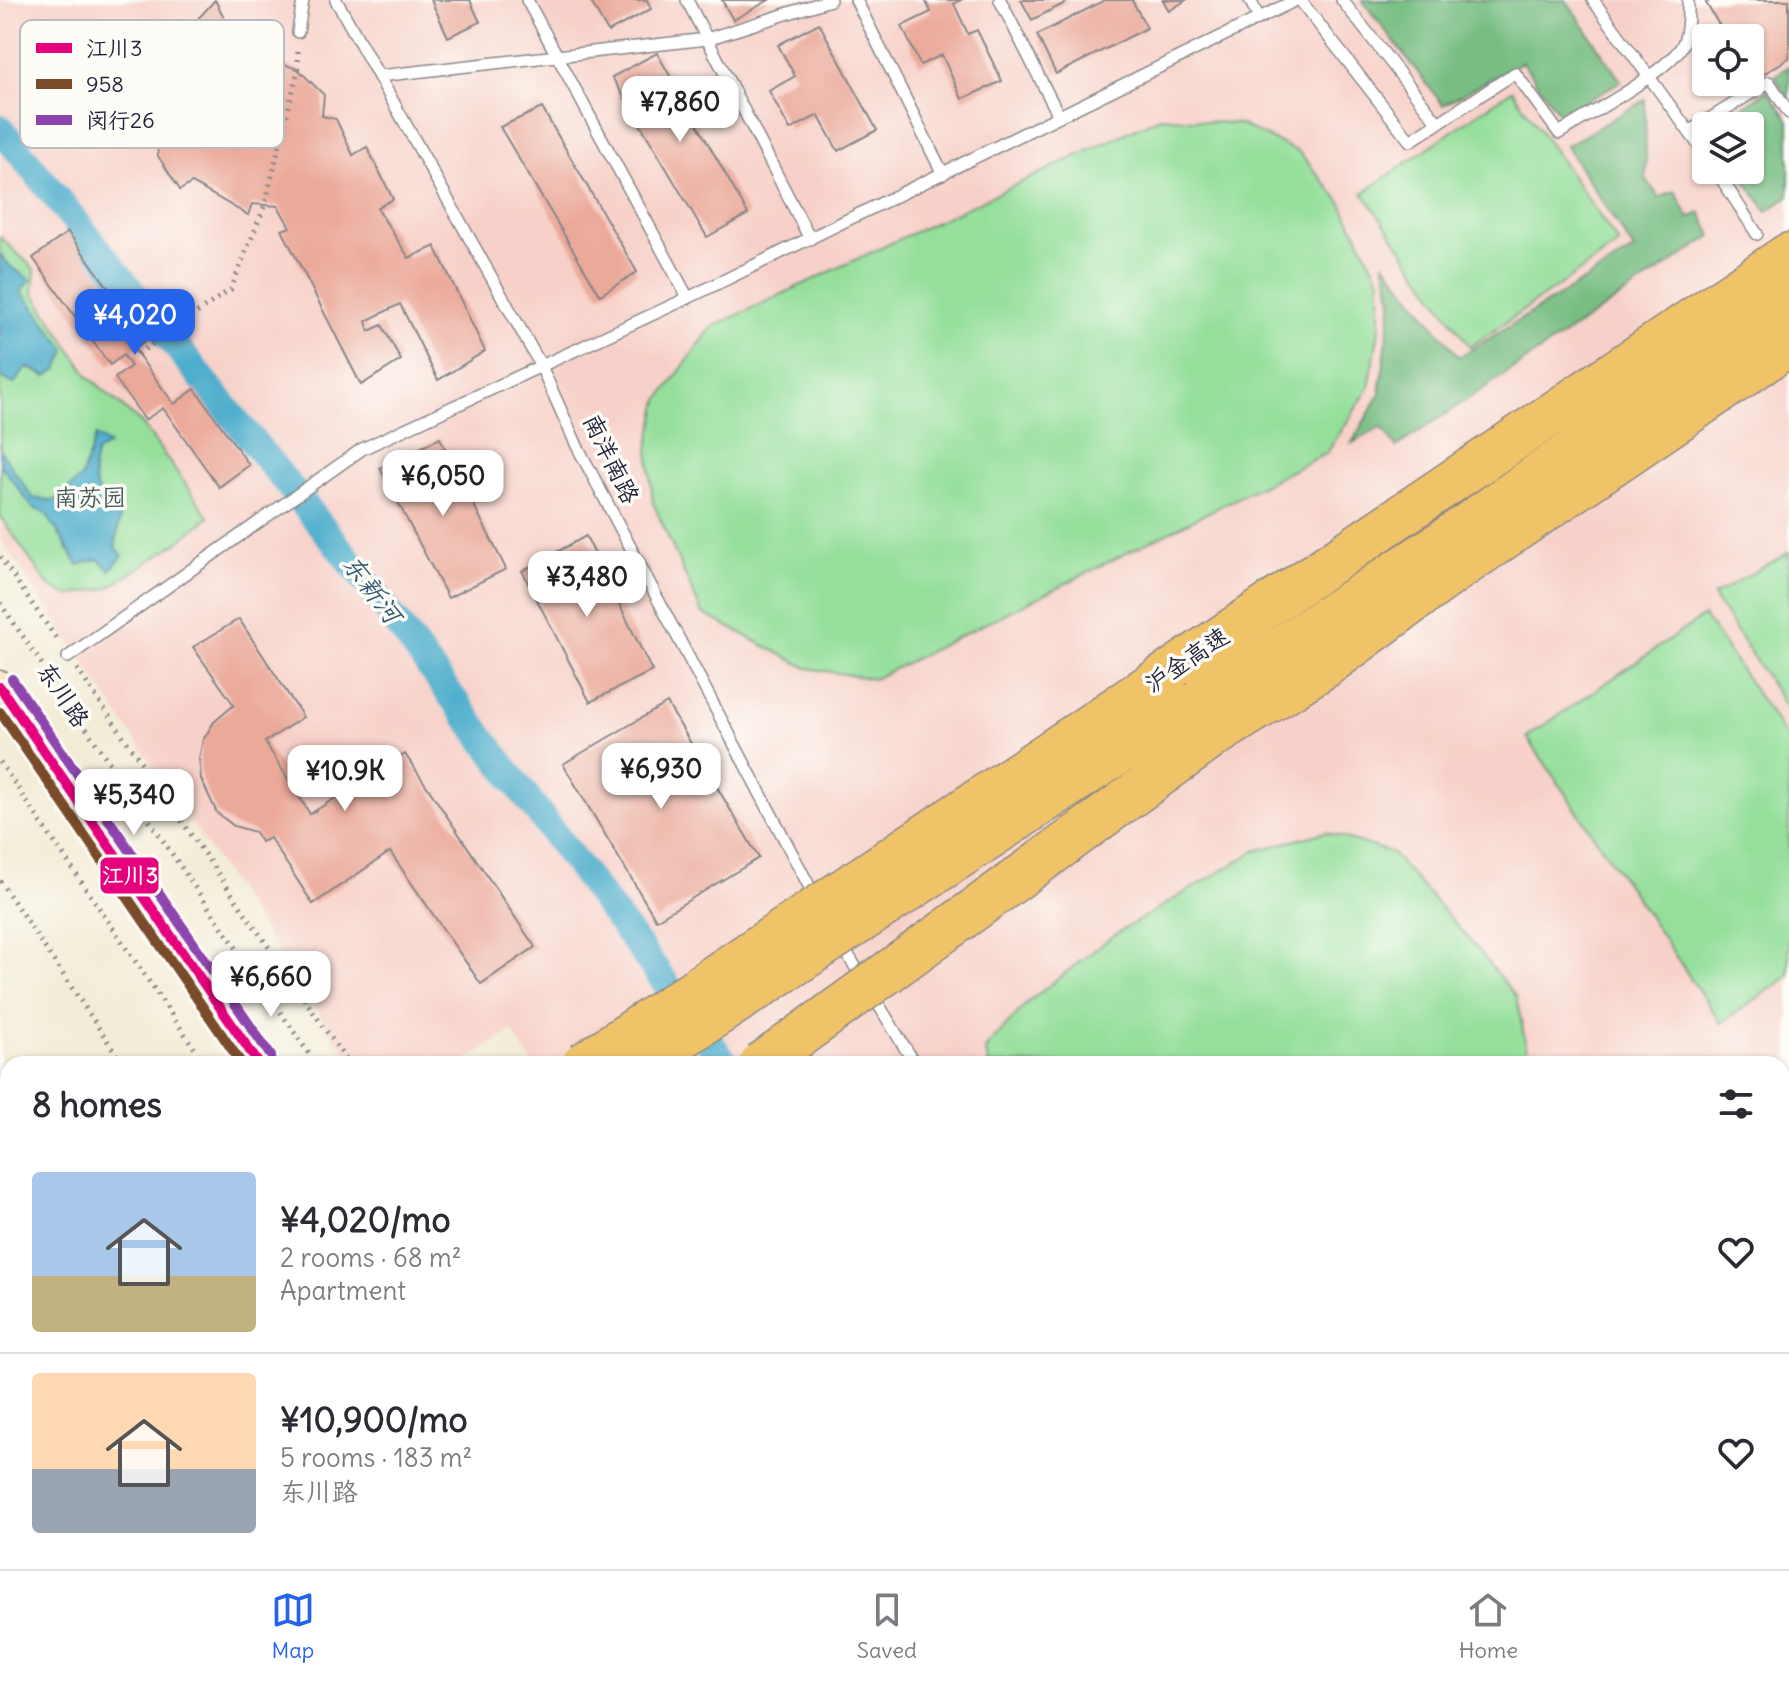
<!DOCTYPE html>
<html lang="en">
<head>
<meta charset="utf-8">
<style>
	:root { --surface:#fff; --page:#f2f2f3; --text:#2b2b33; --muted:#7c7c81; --line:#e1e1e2; --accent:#2563eb }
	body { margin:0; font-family:Delius,"LXGW WenKai TC",sans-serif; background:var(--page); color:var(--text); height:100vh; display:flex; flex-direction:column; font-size:30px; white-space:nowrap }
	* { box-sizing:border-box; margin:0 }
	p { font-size:26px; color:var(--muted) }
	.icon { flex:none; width:44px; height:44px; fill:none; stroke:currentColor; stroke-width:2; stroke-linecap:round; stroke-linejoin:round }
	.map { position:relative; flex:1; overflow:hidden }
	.sheet { position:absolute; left:0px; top:1056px; width:1790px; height:514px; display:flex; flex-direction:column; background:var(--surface); border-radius:24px 24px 0 0; box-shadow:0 2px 6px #0004 }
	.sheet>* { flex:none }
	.controls { position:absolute; left:1692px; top:24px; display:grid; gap:16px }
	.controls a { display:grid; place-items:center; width:72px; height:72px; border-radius:8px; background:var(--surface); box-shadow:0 2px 6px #0004; font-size:40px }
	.price { position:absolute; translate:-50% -68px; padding:0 18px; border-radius:16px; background:#fff; color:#222; font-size:26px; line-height:52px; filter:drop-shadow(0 2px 4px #0008) }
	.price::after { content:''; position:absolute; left:50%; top:48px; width:24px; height:18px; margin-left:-12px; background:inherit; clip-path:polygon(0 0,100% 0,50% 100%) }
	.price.current { background:var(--accent); color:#fff }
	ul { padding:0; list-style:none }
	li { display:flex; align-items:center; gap:24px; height:200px; padding:0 32px }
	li+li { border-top:2px solid var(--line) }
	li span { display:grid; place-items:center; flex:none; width:224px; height:160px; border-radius:8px; color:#555 }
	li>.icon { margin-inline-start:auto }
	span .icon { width:96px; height:96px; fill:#fffc; stroke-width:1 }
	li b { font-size:34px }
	h2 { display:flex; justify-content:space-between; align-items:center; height:96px; padding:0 32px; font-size:34px }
	.tab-bar { display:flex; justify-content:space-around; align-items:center; height:112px; border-top:2px solid var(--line); background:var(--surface); font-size:22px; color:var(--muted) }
	.tab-bar a { display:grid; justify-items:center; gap:4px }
	.tab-bar .current { color:var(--accent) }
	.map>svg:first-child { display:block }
</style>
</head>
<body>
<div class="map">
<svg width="1789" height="1569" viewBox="0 0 1789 1569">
	<rect width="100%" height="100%" fill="#fdfcf7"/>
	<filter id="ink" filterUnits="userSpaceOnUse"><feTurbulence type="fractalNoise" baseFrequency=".0125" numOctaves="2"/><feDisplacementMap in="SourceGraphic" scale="16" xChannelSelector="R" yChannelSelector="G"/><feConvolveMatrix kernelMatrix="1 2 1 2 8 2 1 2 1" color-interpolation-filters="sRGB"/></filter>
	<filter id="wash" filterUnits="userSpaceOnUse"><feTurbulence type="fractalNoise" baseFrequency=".006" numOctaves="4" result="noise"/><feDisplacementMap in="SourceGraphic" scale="32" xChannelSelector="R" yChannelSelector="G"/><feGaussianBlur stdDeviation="1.8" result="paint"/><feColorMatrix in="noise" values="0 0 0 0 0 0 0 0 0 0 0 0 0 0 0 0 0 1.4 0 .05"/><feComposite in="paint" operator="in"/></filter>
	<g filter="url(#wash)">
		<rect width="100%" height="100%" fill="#f3ecd7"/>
		<path fill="#f7d1c9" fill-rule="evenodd" d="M0,0h1789v1569h-1094l-5,-7h1092v-498h-1249l-21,-33 -52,33h-107l-353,-526zM1706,38h44v44h-44zM1706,126h44v44h-44z"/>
		<g fill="#95df9b" stroke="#5c806b" stroke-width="2">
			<path d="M1512,90l107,154 -149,103 -107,-154z"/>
			<path d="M1160,117l79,7 60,28 42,50 39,78v44l-11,64 -42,65 -453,226 -67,-11 -105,-55 -49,-110 -5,-54 11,-49 53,-73z"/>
			<path d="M0,237l35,33 -2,22 56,85 53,47 67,93 -32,26 -69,45 -41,8 -19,-11 -48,-69z"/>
			<path d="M1789,552v160l-76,-116z"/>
			<path d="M1704,616l85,125v235l-68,47 -194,-286z"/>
			<path d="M1326,832l65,20 76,85 49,60 14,67h-541l-4,-15 43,-47 86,-67 141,-84z"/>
			<path d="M913,1562h147l5,7h-148z"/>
			<path d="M1464,1562h288l-10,7h-282z"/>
		</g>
		<g fill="#78be83" stroke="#4d705f" stroke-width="2">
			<path d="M1362,0h204l55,81 -60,35 -39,-54 -79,43z"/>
			<path d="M1789,66v36l-14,-26z"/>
			<path d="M1767,90l22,30v77l-22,14 -30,-41h13v-44h-32z"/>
			<path d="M1645,100l1,78 13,20 16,-7 14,27 12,-5 11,23 -316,211 -14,-20 -30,16 28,-49 12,-94 -8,-38 75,95 175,-107 -68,-104z"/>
		</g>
		<g fill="#4dadcc" stroke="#386884" stroke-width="2">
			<path d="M0,254l11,13 20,13 -10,10 45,60 -8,19 -12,7 -19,-9 -13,17 -14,-7z"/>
			<path d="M96,436l13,9 -12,7c-9,28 0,48 23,65l-5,30 8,9 -13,14 -12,-11 -20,6 -32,-52 -13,-5 -33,-44v-14l33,48 21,3 27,-23z"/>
		</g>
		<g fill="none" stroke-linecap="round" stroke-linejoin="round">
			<g stroke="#4dadcc" stroke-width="28">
				<path d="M0,128l361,447 365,489"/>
				<path d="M1096,1562l6,7"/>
			</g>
		</g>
		<g id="blocks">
			<g fill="#eba99a">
				<path d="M215,0l36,69 23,-8 24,8 26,26 -2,21 14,3 17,36 14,-8 26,52 -16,9 32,50 26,-12 50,105 -47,29 -38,-76 -34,17 3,10 13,-6 19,35 -40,25 -79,-155 8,-3 -12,-21 -26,-2 -4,11 -56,-32 -12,7 -22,-34 -5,-56 -15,-3 7,-42 32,-34 9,11z"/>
				<path d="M431,0h39l10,22 -32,15z"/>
				<path d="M590,0h57l4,9 -43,23z"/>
				<path d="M722,0h47l-36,20z"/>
				<path d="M925,0h36l-7,4 14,30 9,-4 25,51 -40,18 -20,-44 -22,10 -18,-39 29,-14z"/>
				<path d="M1021,0h50l-39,20z"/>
				<path d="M1105,0h27l15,28 -91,46 -19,-39z"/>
				<path d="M1163,0h23l-17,11z"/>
				<path d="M1711,0h78v58l-35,22 -4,-6v-36h-23l-21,-35z"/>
				<path d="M819,23l58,107 -39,21 -20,-36 -28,15 -21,-39 26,-15 -17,-31z"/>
				<path d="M657,53l91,161 -41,23 -95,-160z"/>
				<path d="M542,108l95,164 -37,23 -100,-168z"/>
				<path d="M68,232l78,108 -12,9 40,55 21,-15 54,76 -30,22 -56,-79 -18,12 -30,-42 16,-12 -8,-11 -13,10 -77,-107z"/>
				<path d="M440,438l66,131 -58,29 -68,-130z"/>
				<path d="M586,536l66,135 -62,31 -68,-131z"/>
				<path d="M239,619l64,98 -38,25 45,72 95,-60 130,193 -54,37 -91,-132 -77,52 -43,-66 -9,4 -6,-10 -21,-6 -17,-13 -16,-34 -2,-21 4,-18 11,-18 20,-17 -41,-58z"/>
				<path d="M667,703l92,155 -103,62 -93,-156z"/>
				<path d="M1782,1130l7,11v107l-7,-11z"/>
				<path d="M1782,1429l3,5 4,-3v62l-7,5z"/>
			</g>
		</g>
	</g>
	<g filter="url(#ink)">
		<use href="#blocks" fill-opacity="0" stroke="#8a8789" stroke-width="2"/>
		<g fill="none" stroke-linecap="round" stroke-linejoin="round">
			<defs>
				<g id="lane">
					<path d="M336,0l204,364 37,82 239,453"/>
					<path d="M527,0l161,298"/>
					<path d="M687,0l123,239"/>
					<path d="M856,0l87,174"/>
					<path d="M1000,0l59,116"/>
					<path d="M1250,0l9,18"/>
					<path d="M1300,0l110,141 28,-18 -96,-123"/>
					<path d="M1593,0l113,155"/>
					<path d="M298,32l5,-32"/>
					<path d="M379,76l328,-37 123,-39"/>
					<path d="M1438,123l77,-50 44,60c30,-19 101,-57 121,-84 9,-13 8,-34 8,-49"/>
					<path d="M1690,131l79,-49 20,31"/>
					<path d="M1716,170l41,64"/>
					<path d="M68,657l294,-208 326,-151 608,-298"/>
					<path d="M840,942l75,122"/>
					<path d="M1782,1090l7,-6"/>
					<path d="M1782,1353l7,10"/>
					<path d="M1782,1381l7,-5"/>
					<path d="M1236,1562l4,7"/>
					<path d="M1766,1562l4,7"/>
					<path d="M1283,1569l2,-7"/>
					<path d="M1460,1569l4,-7"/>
					<path d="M1742,1569l10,-7"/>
				</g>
				<g id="secondary">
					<path d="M0,687l259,377"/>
					<path d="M512,1562l5,7"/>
					<path d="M729,1562l5,7"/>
				</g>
				<g id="highway">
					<path d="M1168,673l621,-419"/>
					<path d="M1199,701l250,-164 340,-238"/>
					<path d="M1213,737l110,-69 127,-93 339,-230"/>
					<path d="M0,1453l8,-5"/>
					<path d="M0,1496l8,-6"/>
					<path d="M62,1569l10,-7"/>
				</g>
			</defs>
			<use href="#lane" stroke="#8a8789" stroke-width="14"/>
			<use href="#secondary" stroke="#8a8789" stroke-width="35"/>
			<use href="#highway" stroke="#8a8789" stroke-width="45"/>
			<g stroke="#8a8789" stroke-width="5" stroke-dasharray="2 6" stroke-linecap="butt">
				<path d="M138,354l93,-65 34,-84 33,-136v-20"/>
				<path d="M0,557l58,84"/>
				<path d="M0,603l316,461"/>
				<path d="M77,669l272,395"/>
				<path d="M0,762l205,302"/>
				<path d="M0,881l123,183"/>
				<path d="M549,1562l5,7"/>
				<path d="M658,1562l4,7"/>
				<path d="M692,1562l5,7"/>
			</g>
			<use href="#lane" stroke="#fff" stroke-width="11"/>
			<use href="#secondary" stroke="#f9e7c3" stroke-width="32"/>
			<use href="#highway" stroke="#f1c369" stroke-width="42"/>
			<defs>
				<g id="highway-bridge">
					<path d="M583,1064l585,-391"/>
					<path d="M642,1064l557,-363"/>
					<path d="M761,1064l452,-327"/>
				</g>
			</defs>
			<use href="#highway-bridge" stroke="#8a8789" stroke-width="45" stroke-linecap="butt"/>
			<use href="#highway-bridge" stroke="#f1c369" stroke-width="42"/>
			<defs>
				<path id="bus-1" d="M0,687l259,377"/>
				<path id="bus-2" d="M0,712l242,352"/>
				<path id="bus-3" d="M12,679l259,377"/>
			</defs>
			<use href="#bus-1" stroke="#fdfcf7" stroke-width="16"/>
			<use href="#bus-2" stroke="#fdfcf7" stroke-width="16"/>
			<use href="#bus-3" stroke="#fdfcf7" stroke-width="16"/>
			<use href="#bus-1" stroke="#e5007d" stroke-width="10"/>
			<use href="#bus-2" stroke="#7a4b2a" stroke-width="10"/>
			<use href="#bus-3" stroke="#8e44ad" stroke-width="10"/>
		</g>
	</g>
	<g text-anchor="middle" stroke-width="7" stroke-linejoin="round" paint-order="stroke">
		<g font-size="24" fill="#22223b" stroke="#fdfcf7">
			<text transform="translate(611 459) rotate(64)" y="8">南洋南路</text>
			<text transform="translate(1187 660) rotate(-34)" y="8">沪金高速</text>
			<text transform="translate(63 695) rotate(56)" y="8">东川路</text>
		</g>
		<g font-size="24" fill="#445b58" stroke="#fdfcf7">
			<text x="90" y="506">南苏园</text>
		</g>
		<g font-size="26" font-style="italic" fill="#335a75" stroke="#fdfcf7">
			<text transform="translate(372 589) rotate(53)" y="9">东新河</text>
		</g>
	</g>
	<rect x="20" y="20" width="264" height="128" rx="12" fill="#fdfcf7" stroke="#bbbbbf" stroke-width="2"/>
	<rect x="36" y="43" width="36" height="10" fill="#e5007d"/>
	<rect x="36" y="79" width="36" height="10" fill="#7a4b2a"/>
	<rect x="36" y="115" width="36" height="10" fill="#8e44ad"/>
	<g font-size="22" fill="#22223b">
		<text x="86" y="56">江川3</text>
		<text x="86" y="92">958</text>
		<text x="86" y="128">闵行26</text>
	</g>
	<rect stroke="#fdfcf7" stroke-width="3" x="99" y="856" width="61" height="39" rx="8" fill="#e5007d"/>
	<g font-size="22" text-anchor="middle" font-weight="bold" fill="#fff">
		<text x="130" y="883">江川3</text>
	</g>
</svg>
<div class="controls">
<a><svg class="icon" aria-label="locate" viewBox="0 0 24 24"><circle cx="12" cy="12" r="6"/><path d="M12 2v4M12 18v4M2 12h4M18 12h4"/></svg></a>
<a><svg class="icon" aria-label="layers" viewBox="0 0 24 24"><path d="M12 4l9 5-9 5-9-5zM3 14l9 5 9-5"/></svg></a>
</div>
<b class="price" style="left:680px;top:144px">¥7,860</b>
<b class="price current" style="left:135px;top:357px">¥4,020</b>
<b class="price" style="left:443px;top:518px">¥6,050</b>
<b class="price" style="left:587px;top:619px">¥3,480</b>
<b class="price" style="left:661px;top:811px">¥6,930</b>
<b class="price" style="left:345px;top:813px">¥10.9K</b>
<b class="price" style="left:134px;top:837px">¥5,340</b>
<b class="price" style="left:271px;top:1019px">¥6,660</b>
<section class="sheet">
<h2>8 homes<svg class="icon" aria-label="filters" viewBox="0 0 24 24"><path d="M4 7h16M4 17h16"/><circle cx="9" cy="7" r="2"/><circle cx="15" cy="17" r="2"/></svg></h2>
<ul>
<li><span style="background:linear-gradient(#a9c7e8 65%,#c2b280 0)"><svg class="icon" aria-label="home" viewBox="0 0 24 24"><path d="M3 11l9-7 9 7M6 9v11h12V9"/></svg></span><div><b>¥4,020/mo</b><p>2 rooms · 68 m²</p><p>Apartment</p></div><svg class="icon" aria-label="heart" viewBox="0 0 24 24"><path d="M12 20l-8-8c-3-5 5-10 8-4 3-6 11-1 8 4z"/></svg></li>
<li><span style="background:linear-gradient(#ffd9b3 60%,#9aa5b1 0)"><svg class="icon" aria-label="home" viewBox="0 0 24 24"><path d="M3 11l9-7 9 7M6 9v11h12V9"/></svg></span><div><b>¥10,900/mo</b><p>5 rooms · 183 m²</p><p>东川路</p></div><svg class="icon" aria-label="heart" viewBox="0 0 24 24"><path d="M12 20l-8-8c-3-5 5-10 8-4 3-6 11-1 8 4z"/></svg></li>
</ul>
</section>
</div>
<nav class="tab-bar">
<a class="current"><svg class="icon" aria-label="map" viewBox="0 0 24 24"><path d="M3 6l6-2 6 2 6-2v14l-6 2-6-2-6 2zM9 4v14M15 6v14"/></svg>Map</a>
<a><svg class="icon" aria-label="saved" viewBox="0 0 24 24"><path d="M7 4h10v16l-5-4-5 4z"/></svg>Saved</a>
<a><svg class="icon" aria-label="home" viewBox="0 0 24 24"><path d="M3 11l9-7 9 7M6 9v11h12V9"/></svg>Home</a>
</nav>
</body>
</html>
